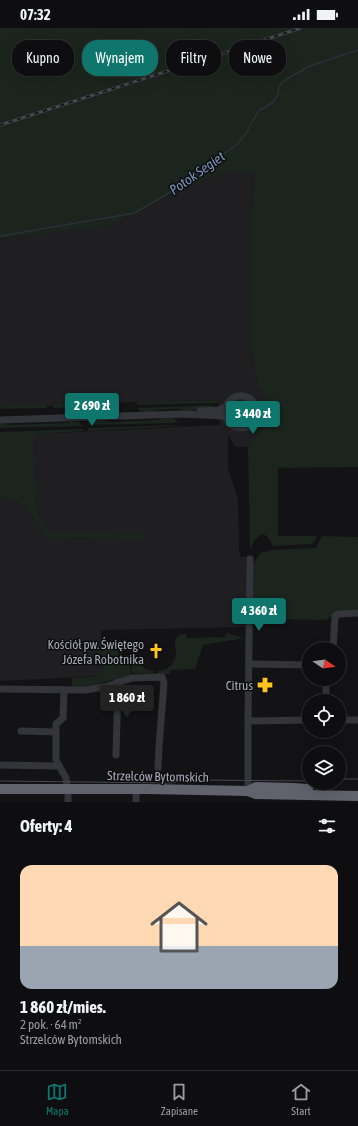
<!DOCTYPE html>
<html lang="pl">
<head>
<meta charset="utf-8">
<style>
	:root { --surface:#0e0e10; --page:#171719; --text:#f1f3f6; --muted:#9b9c9f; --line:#2e2e30; --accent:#0f766e }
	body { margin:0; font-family:"Asap Condensed",sans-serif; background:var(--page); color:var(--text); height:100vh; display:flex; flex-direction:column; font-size:15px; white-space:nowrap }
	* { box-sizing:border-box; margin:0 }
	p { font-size:13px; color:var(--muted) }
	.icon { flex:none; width:22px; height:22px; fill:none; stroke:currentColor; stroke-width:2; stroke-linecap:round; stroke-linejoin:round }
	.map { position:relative; height:774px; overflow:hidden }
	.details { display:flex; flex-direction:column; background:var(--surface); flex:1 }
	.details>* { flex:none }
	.banner { position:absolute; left:12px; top:12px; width:334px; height:36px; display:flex; gap:8px }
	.needle { width:26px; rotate:103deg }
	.buttons { position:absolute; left:302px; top:614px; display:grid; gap:8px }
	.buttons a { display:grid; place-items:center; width:44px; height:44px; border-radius:50%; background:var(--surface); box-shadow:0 4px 16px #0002,0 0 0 1px var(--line); font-size:20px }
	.price { position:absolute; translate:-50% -34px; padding:0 9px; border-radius:4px; background:var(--accent); color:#fff; font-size:13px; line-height:26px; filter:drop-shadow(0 1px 2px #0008) }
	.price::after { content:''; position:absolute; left:50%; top:24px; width:12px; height:9px; margin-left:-6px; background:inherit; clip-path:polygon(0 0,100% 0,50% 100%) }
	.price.on { background:#222; color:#fff }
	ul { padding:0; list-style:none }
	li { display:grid; align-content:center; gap:8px; height:212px; padding:0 20px }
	li span { display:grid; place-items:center; height:124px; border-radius:12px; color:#555 }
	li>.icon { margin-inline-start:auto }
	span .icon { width:72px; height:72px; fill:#fffc; stroke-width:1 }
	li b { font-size:17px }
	h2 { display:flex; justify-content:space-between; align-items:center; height:48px; padding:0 20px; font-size:17px }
	.chip { padding:0 14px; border-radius:16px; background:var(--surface); box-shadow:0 4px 16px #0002,0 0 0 1px var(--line); font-size:14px; line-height:36px }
	.chip.on { background:var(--accent); color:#fff }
	.status { display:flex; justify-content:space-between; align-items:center; height:28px; padding:0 20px; background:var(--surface); direction:ltr }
	.status svg { height:11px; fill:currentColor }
	.dock { display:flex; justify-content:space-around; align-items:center; height:56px; border-top:1px solid var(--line); background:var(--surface); font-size:11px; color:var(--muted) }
	.dock a { display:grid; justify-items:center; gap:2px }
	.dock .on { color:var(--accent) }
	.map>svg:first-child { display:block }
</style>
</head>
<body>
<div class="status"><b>07:32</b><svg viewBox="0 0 49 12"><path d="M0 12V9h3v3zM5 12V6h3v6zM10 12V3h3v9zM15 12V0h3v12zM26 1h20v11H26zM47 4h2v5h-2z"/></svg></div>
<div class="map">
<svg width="358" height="774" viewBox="0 0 358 774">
	<rect width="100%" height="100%" fill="#131315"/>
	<path fill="#1f1f22" d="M230,143l11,2 13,-1 -2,43v136l2,17 5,18 8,18 -1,18 -18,25h-12l-8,-12v34l10,30 1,49 1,9h6v70l-145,3 1,46 -102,5v-185l24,9 23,31 7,3 48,-1 -45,-5 -5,-1 -15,-19 -3,-77 2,-2 184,-9 -2,-22 -2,-3 -113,3h-7v2l-78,2v-2l-18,1v-167l109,-13 34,-16 38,-21z"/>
	<g fill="#1b241d">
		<path d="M0,0h358v439l-80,1v68h39l-1,3 -4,5 -39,2c-3,-5 -5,-12 -12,-12l-7,7 -4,9 -2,-103 18,-25 1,-10v-8l-8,-18 -5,-18 -2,-17v-136l2,-43 -13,1 -11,-2 -49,18 -38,21 -34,16 -109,13z"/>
		<circle cx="241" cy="384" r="13"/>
		<path d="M216,372l2,3 -81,2v-3z"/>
		<path d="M94,373l3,2v4l-44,1v-4l39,-1z"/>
		<path d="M33,375h11l2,1 1,4 -47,1v-3z"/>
		<path d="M212,377l1,3 -22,3h-5l-6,-2 -24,1 -4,2h-7l-5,-1 -2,-3z"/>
		<path d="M163,390h11l4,5 -89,2c5,-7 14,-6 21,-3l49,-2z"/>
		<path d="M72,393l7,1 3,4 -82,2v-5h3l5,2 59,-2z"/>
		<path d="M179,397v1l-91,5v-3z"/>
		<path d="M83,401v2l-47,3 -2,2 3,77 15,19 5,1 88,1v5l-43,-1 -48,1 -7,-3 -23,-31 -24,-9v-64z"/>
		<path d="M322,508l36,1v73c-13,0 -22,-1 -31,10l-75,-1 1,-54 7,-12 12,-3 44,-2z"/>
		<path d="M227,605l17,5 -41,7 -8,24 -25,1v4h-12v-3c10,0 18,-9 18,-19 0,-5 -3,-11 1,-15 2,-3 5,-3 8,-3l2,4 38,-1v-3z"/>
		<path d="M109,613h11v5h-3v4l1,1v9h2v2l10,1 1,12h13l-24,3 -25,7 -23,2v-9l30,-2 -1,-34z"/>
		<path d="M132,629h4c3,8 9,13 17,14v3l-21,-1z"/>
	</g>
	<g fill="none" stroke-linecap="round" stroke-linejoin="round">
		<path stroke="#29313a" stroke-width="1.5" d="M0,208l135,-23 52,-31 50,-38 9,-11 13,-23 5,-2 8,-5 6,-8 1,-9 8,-7 23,-13 48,-16"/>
		<g stroke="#34353b" stroke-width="7">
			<circle cx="241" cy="384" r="16"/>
			<path d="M200,383l19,-1 7,-3"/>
			<path d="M0,392l182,-6 43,2"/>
			<path d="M333,621l2,-33 4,-2 19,-1"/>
			<path d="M249,636l60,1"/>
			<path d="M326,651v22"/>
			<path d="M0,661l85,1 20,-3 27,-9 30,-1 2,6 -5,64 -1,21"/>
			<path d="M64,662l-1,28 -7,6v36l10,18 2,16v8"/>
			<path d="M339,692h19"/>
			<path d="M248,693l61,-1"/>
			<path d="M21,703l35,1"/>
			<path d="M116,727l2,-73"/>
			<path d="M0,737l59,1"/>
			<path d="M248,763v-70l2,-162"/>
			<path d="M136,768v6"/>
		</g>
		<g stroke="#60626c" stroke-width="10">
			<path d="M0,761h148l100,2 8,3 102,2"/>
			<path d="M248,763l8,-4 37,1 15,1"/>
		</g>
		<g stroke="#474850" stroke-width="1">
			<path d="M339,751h19"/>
			<path d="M0,753l170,2 27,-3 112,1"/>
		</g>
		<defs>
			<path id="rail" d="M0,97l301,-97"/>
		</defs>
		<use href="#rail" stroke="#474850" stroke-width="3"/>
		<use href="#rail" stroke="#0e0e10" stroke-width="1.5" stroke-dasharray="4.5" stroke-linecap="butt"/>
	</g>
	<defs>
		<symbol id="church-bare" viewBox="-9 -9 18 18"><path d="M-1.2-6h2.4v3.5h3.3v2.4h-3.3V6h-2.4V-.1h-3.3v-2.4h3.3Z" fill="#ffc322" stroke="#0e0e10" stroke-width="2.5" paint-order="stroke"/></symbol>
		<symbol id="pharmacy-bare" viewBox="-9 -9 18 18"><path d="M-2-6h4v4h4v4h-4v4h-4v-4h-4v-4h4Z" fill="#ffc322" stroke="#0e0e10" stroke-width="2.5" paint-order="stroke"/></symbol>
	</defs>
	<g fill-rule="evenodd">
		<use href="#church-bare" x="145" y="612" width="22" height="22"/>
		<use href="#pharmacy-bare" x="254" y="646" width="22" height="22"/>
	</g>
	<g text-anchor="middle" stroke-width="3" stroke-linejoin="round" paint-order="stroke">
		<g font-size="13" fill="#a4a8b7" stroke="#0e0e10" text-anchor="end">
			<text x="144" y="621">Kościół pw. Świętego<tspan x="144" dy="15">Józefa Robotnika</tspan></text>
			<text x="253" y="662">Citrus</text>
		</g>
		<g font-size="13" fill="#a4a8b7" stroke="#0e0e10">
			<text transform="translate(158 748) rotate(1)" y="5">Strzelców Bytomskich</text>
		</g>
		<g font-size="14" font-style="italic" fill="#7894b5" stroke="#0e0e10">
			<text transform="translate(197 145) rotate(-35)" y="5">Potok Segiet</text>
		</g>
	</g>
</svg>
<div class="buttons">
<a><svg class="needle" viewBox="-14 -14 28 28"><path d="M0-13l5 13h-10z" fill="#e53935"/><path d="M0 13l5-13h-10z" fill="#9b9c9f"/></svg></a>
<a><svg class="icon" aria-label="locate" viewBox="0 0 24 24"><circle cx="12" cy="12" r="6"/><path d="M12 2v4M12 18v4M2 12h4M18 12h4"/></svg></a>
<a><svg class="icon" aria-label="layers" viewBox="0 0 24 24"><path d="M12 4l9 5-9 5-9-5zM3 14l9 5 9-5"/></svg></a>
</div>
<b class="price" style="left:92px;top:399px">2 690 zł</b>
<b class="price" style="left:253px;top:407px">3 440 zł</b>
<b class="price" style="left:259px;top:604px">4 360 zł</b>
<b class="price on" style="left:127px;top:691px">1 860 zł</b>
<div class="banner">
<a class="chip">Kupno</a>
<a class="chip on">Wynajem</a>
<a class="chip">Filtry</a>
<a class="chip">Nowe</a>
</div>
</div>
<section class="details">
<h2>Oferty: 4<svg class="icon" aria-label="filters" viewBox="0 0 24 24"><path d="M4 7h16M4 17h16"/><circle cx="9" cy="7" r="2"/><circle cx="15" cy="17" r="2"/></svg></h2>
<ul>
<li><span style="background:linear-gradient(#ffd9b3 65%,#9aa5b1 0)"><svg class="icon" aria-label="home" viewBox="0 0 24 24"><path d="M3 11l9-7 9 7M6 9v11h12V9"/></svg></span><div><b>1 860 zł/mies.</b><p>2 pok. · 64 m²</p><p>Strzelców Bytomskich</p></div></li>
</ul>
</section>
<nav class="dock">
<a class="on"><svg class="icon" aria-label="map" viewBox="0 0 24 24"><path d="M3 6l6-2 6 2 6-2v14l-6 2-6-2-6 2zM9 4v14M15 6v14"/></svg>Mapa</a>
<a><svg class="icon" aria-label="saved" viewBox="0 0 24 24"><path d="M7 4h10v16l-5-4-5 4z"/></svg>Zapisane</a>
<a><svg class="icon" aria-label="home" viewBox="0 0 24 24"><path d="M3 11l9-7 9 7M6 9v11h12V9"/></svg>Start</a>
</nav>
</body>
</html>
